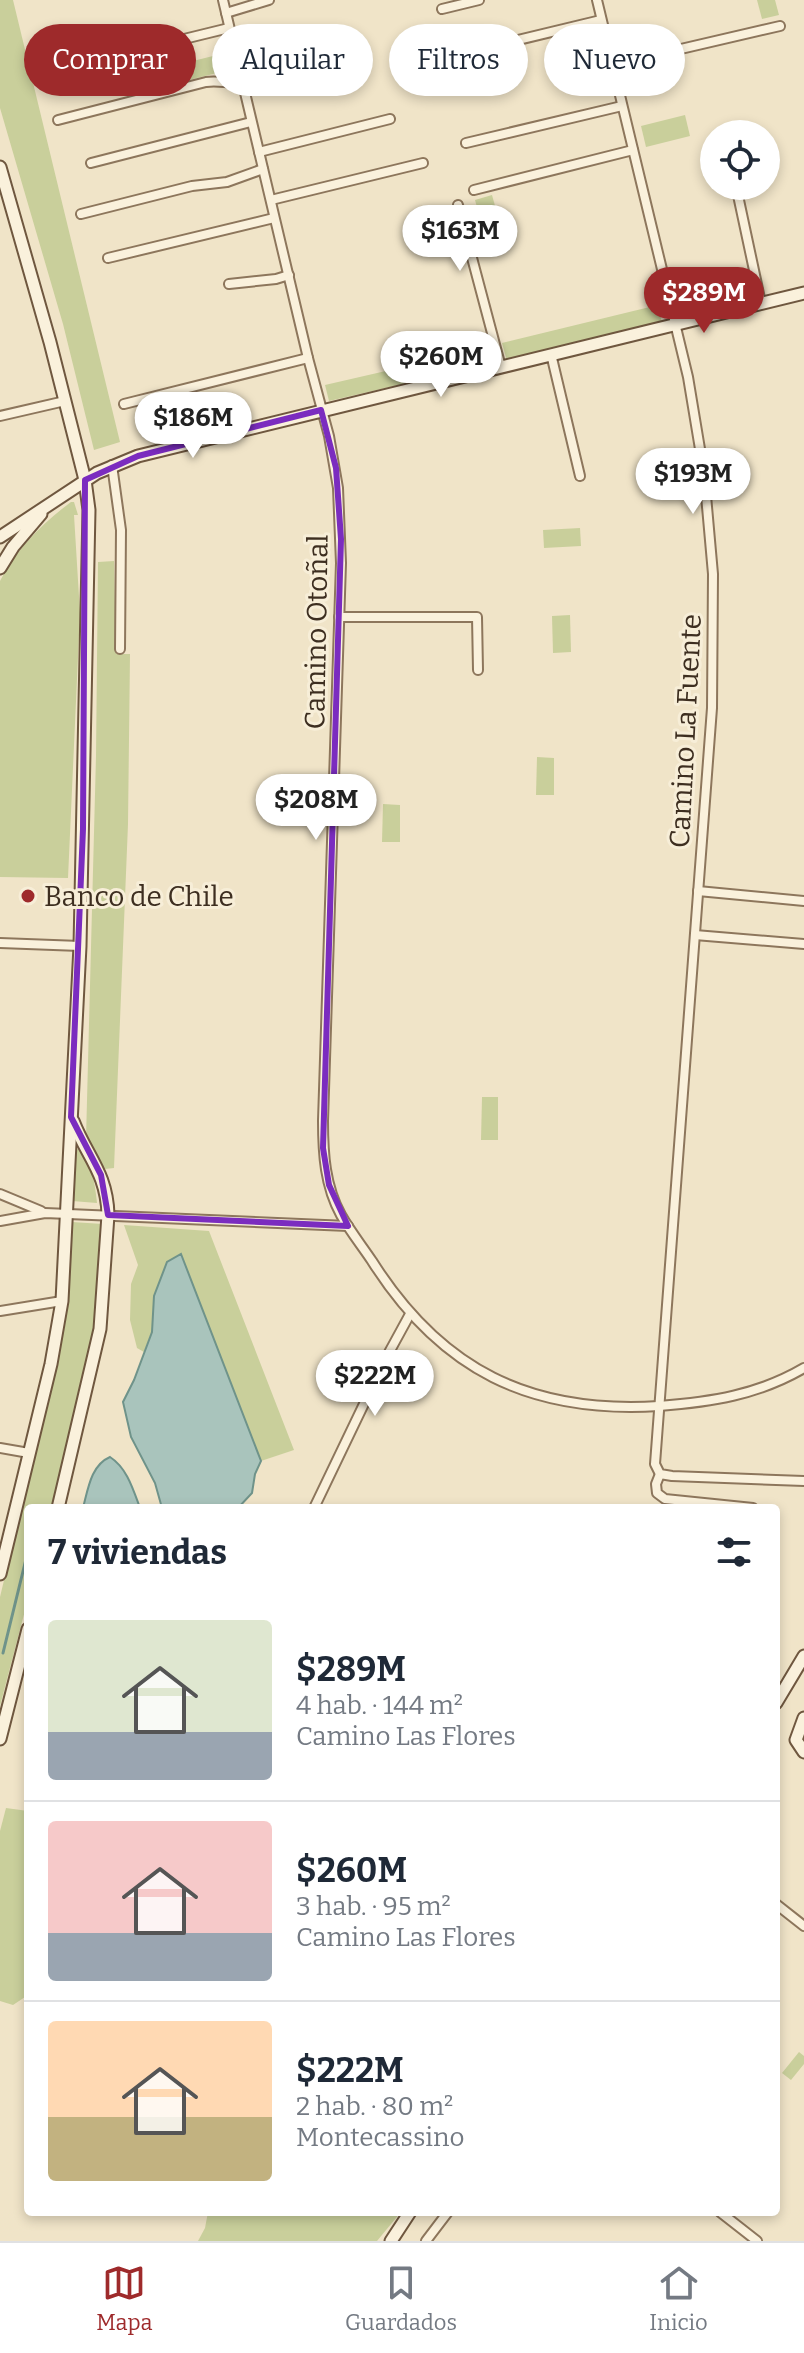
<!DOCTYPE html>
<html lang="es">
<head>
<meta charset="utf-8">
<style>
	:root { --surface:#fff; --page:#f2f2f3; --text:#1f2937; --muted:#747a83; --line:#e0e1e3; --accent:#9e2a2b }
	body { margin:0; font-family:Bitter,serif; background:var(--page); color:var(--text); height:100vh; display:flex; flex-direction:column; font-size:30px; white-space:nowrap }
	* { box-sizing:border-box; margin:0 }
	p { font-size:26px; color:var(--muted) }
	.icon { flex:none; width:44px; height:44px; fill:none; stroke:currentColor; stroke-width:2; stroke-linecap:round; stroke-linejoin:round }
	.map { position:relative; flex:1; overflow:hidden }
	.side { position:absolute; left:24px; top:1504px; width:756px; height:712px; display:flex; flex-direction:column; background:var(--surface); border-radius:8px; box-shadow:0 4px 12px #0003 }
	.side>* { flex:none }
	.guide { position:absolute; left:24px; top:24px; width:756px; height:72px; display:flex; gap:16px }
	.buttons { position:absolute; left:700px; top:120px; display:grid; gap:16px }
	.buttons a { display:grid; place-items:center; width:80px; height:80px; border-radius:50%; background:var(--surface); box-shadow:0 4px 12px #0003; font-size:40px }
	.price { position:absolute; translate:-50% -68px; padding:0 18px; border-radius:28px; background:#fff; color:#222; font-size:26px; line-height:52px; filter:drop-shadow(0 2px 4px #0008) }
	.price::after { content:''; position:absolute; left:50%; top:48px; width:24px; height:18px; margin-left:-12px; background:inherit; clip-path:polygon(0 0,100% 0,50% 100%) }
	.price.on { background:var(--accent); color:#fff }
	ul { padding:0; list-style:none }
	li { display:flex; align-items:center; gap:24px; height:200px; padding:0 24px }
	li+li { border-top:2px solid var(--line) }
	li span { display:grid; place-items:center; flex:none; width:224px; height:160px; border-radius:8px; color:#555 }
	li>.icon { margin-inline-start:auto }
	span .icon { width:96px; height:96px; fill:#fffc; stroke-width:1 }
	li b { font-size:34px }
	h2 { display:flex; justify-content:space-between; align-items:center; height:96px; padding:0 24px; font-size:34px }
	.chip { padding:0 28px; border-radius:36px; background:var(--surface); box-shadow:0 4px 12px #0003; font-size:28px; line-height:72px }
	.chip.on { background:var(--accent); color:#fff }
	.tabs { display:flex; justify-content:space-around; align-items:center; height:112px; border-top:2px solid var(--line); background:var(--surface); font-size:22px; color:var(--muted) }
	.tabs a { display:grid; justify-items:center; gap:4px }
	.tabs .on { color:var(--accent) }
	.map>svg:first-child { display:block }
</style>
</head>
<body>
<div class="map">
<svg width="804" height="2241" viewBox="0 0 804 2241">
	<rect width="100%" height="100%" fill="#f0e4c8"/>
	<g fill="#c9cf9b">
		<path d="M0,0h13l107,442 -26,8 -31,-126 -63,-216z"/>
		<path d="M757,0h18l4,15 -17,4z"/>
		<path d="M213,56l4,17 -36,9 -4,-17z"/>
		<path d="M685,115l5,21 -44,11 -5,-21z"/>
		<path d="M492,195l10,36 -17,5 -10,-36z"/>
		<path d="M658,305l4,18 -155,38 -5,-18z"/>
		<path d="M477,350l4,16 -152,35 -4,-16z"/>
		<path d="M71,502h3l4,13h-4l6,98 -12,265 -68,-1v-296c16,-32 44,-59 71,-79z"/>
		<path d="M580,528l1,18 -37,2 -1,-18z"/>
		<path d="M114,561l2,93h14l-2,170 -14,344 -9,1 -19,-30 10,-383 2,-194z"/>
		<path d="M570,615l1,37 -18,1 -1,-37z"/>
		<path d="M537,757l17,1v37h-18z"/>
		<path d="M383,804l17,1v37h-18z"/>
		<path d="M482,1097h16v43h-17z"/>
		<path d="M76,1148c16,11 19,37 21,55l-25,-2z"/>
		<path d="M72,1222l31,2 -7,110 -44,174h-24v91l-28,107v-109l65,-271z"/>
		<path d="M124,1225l85,6 85,219 -33,11 -80,-207 -14,8 -13,34 -2,35 -8,21 -7,-4 -7,-28 1,-36 7,-19z"/>
		<path d="M6,1808l22,3v184l-15,10 -13,-4v-170z"/>
		<path d="M799,2052l5,4v8l-13,16 -9,-7z"/>
		<path d="M208,2212h193l-24,29h-179l7,-13z"/>
	</g>
	<g fill="#a9c4bc" stroke="#6f938a" stroke-width="2">
		<path d="M181,1254l80,207 -6,13 -3,19 -14,15h-76l-7,-25 -24,-46 -8,-35 11,-22 18,-48 2,-36 13,-34z"/>
		<path d="M110,1457c17,11 23,32 30,51h-57c5,-19 8,-43 27,-51z"/>
	</g>
	<g fill="none" stroke-linecap="round" stroke-linejoin="round">
		<path stroke="#6f938a" stroke-width="3" d="M3,1653l24,-98"/>
		<defs>
			<g id="street">
				<path d="M223,0l85,358 21,78 9,52 3,75 -18,558c0,33 2,65 18,94 9,16 21,31 31,46 69,109 158,153 287,145 52,-4 99,-11 145,-38"/>
				<path d="M597,0l91,377 16,96 9,101 -1,134 -57,756 5,10 12,2 132,5"/>
				<path d="M442,9l37,-9"/>
				<path d="M226,13l43,-13"/>
				<path d="M452,56l149,-36"/>
				<path d="M90,62l139,-34"/>
				<path d="M612,65l168,-39"/>
				<path d="M58,120l148,-38c13,-2 23,2 36,0"/>
				<path d="M466,143l156,-37"/>
				<path d="M259,152l131,-33"/>
				<path d="M91,163l160,-41"/>
				<path d="M736,186l25,117"/>
				<path d="M474,190l159,-40"/>
				<path d="M271,200l152,-37"/>
				<path d="M458,205l43,162"/>
				<path d="M81,214l111,-28 35,-4 36,-13"/>
				<path d="M108,258l166,-40"/>
				<path d="M229,284l47,-5 13,-4"/>
				<path d="M551,354l29,122"/>
				<path d="M124,404l184,-46"/>
				<path d="M0,416l65,-15"/>
				<path d="M112,465l9,65 -1,119"/>
				<path d="M339,617h138l1,53"/>
				<path d="M698,891l106,10"/>
				<path d="M695,935l109,9"/>
				<path d="M0,943l80,3"/>
				<path d="M0,1194l41,17"/>
				<path d="M0,1221l45,-8 303,13"/>
				<path d="M0,1311l62,-10"/>
				<path d="M0,1448l29,5"/>
				<path d="M660,1474l-4,10 1,9 8,6 88,9"/>
				<path d="M314,1508l72,-150 24,-44"/>
				<path d="M776,1904l28,22"/>
				<path d="M720,2212l37,29"/>
				<path d="M426,2241l22,-29"/>
			</g>
			<g id="secondary">
				<path d="M0,167l50,175 35,138 4,30 -9,436 -18,355 -11,63 -51,210"/>
				<path d="M0,537l97,-64 41,-17 666,-163"/>
				<path d="M0,568l13,-21 28,-33"/>
				<path d="M58,1508l42,-179 8,-114c-1,-42 -21,-58 -35,-94"/>
				<path d="M776,1703l28,-47"/>
				<path d="M804,1718l-8,22 8,12"/>
				<path d="M0,1739l28,-110"/>
				<path d="M391,2241l19,-29"/>
			</g>
		</defs>
		<use href="#street" stroke="#8d765c" stroke-width="12"/>
		<use href="#secondary" stroke="#6f573f" stroke-width="15"/>
		<use href="#street" stroke="#faf1dc" stroke-width="8"/>
		<use href="#secondary" stroke="#faf1dc" stroke-width="11"/>
	</g>
	<path fill="none" stroke="#7b2cbf" stroke-width="6" stroke-linejoin="round" d="M321,410l15,58 5,71 -18,609 6,37 19,41 -240,-11 -7,-40 -30,-58 12,-288 2,-349 53,-24z"/>
	<circle fill="#9e2a2b" stroke="#f7eed8" stroke-width="3" cx="28" cy="896" r="8"/>
	<g text-anchor="middle" stroke-width="6" stroke-linejoin="round" paint-order="stroke">
		<g font-size="28" fill="#3d2e20" stroke="#f7eed8">
			<text transform="translate(316 632) rotate(-89)" y="10">Camino Otoñal</text>
			<text transform="translate(685 731) rotate(-87)" y="10">Camino La Fuente</text>
		</g>
		<g font-size="28" fill="#3d2e20" stroke="#f7eed8" text-anchor="start">
			<text x="44" y="906">Banco de Chile</text>
		</g>
	</g>
</svg>
<div class="buttons">
<a><svg class="icon" aria-label="locate" viewBox="0 0 24 24"><circle cx="12" cy="12" r="6"/><path d="M12 2v4M12 18v4M2 12h4M18 12h4"/></svg></a>
</div>
<b class="price" style="left:460px;top:273px">$163M</b>
<b class="price on" style="left:704px;top:335px">$289M</b>
<b class="price" style="left:441px;top:399px">$260M</b>
<b class="price" style="left:193px;top:460px">$186M</b>
<b class="price" style="left:693px;top:516px">$193M</b>
<b class="price" style="left:316px;top:842px">$208M</b>
<b class="price" style="left:375px;top:1418px">$222M</b>
<div class="guide">
<a class="chip on">Comprar</a>
<a class="chip">Alquilar</a>
<a class="chip">Filtros</a>
<a class="chip">Nuevo</a>
</div>
<section class="side">
<h2>7 viviendas<svg class="icon" aria-label="filters" viewBox="0 0 24 24"><path d="M4 7h16M4 17h16"/><circle cx="9" cy="7" r="2"/><circle cx="15" cy="17" r="2"/></svg></h2>
<ul>
<li><span style="background:linear-gradient(#dfe7d0 70%,#9aa5b1 0)"><svg class="icon" aria-label="home" viewBox="0 0 24 24"><path d="M3 11l9-7 9 7M6 9v11h12V9"/></svg></span><div><b>$289M</b><p>4 hab. · 144 m²</p><p>Camino Las Flores</p></div></li>
<li><span style="background:linear-gradient(#f6c9c9 70%,#9aa5b1 0)"><svg class="icon" aria-label="home" viewBox="0 0 24 24"><path d="M3 11l9-7 9 7M6 9v11h12V9"/></svg></span><div><b>$260M</b><p>3 hab. · 95 m²</p><p>Camino Las Flores</p></div></li>
<li><span style="background:linear-gradient(#ffd9b3 60%,#c2b280 0)"><svg class="icon" aria-label="home" viewBox="0 0 24 24"><path d="M3 11l9-7 9 7M6 9v11h12V9"/></svg></span><div><b>$222M</b><p>2 hab. · 80 m²</p><p>Montecassino</p></div></li>
</ul>
</section>
</div>
<nav class="tabs">
<a class="on"><svg class="icon" aria-label="map" viewBox="0 0 24 24"><path d="M3 6l6-2 6 2 6-2v14l-6 2-6-2-6 2zM9 4v14M15 6v14"/></svg>Mapa</a>
<a><svg class="icon" aria-label="saved" viewBox="0 0 24 24"><path d="M7 4h10v16l-5-4-5 4z"/></svg>Guardados</a>
<a><svg class="icon" aria-label="home" viewBox="0 0 24 24"><path d="M3 11l9-7 9 7M6 9v11h12V9"/></svg>Inicio</a>
</nav>
</body>
</html>
